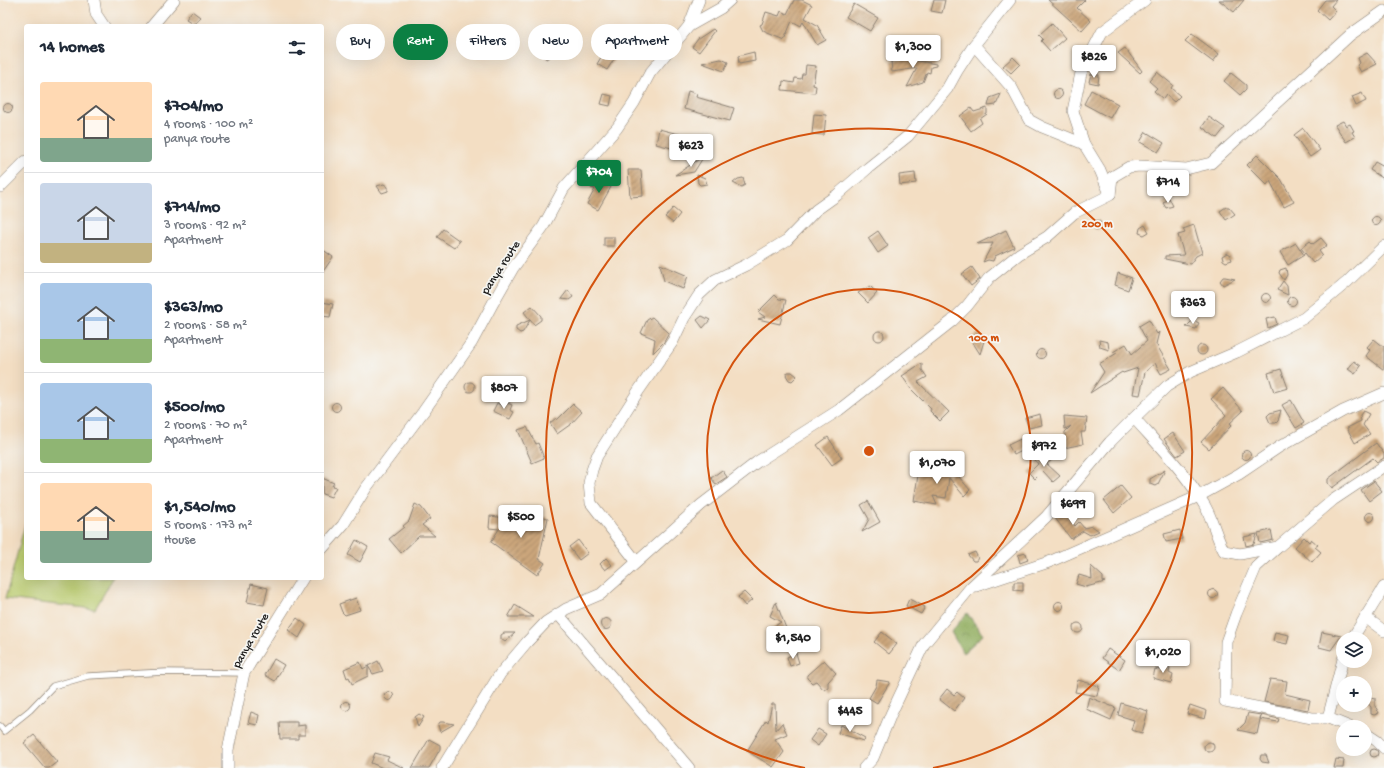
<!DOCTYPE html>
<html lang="en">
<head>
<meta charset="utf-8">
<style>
	:root { --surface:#fff; --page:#f6f6f7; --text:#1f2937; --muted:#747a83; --line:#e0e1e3; --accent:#0b8043 }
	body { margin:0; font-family:"Gochi Hand",sans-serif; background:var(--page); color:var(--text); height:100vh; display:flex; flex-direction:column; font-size:15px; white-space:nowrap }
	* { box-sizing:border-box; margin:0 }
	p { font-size:13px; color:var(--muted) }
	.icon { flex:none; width:22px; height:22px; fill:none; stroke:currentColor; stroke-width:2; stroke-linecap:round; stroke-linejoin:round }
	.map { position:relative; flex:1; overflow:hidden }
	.details { position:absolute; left:24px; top:24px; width:300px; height:556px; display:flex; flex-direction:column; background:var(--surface); border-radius:4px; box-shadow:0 4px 16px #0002 }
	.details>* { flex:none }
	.banner { position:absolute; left:336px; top:24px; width:380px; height:36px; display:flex; gap:8px }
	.controls { position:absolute; left:1336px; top:632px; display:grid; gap:8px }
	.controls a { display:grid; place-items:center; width:36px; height:36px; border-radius:50%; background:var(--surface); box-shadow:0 4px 16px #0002; font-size:20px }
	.price { position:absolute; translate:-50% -34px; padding:0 9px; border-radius:4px; background:#fff; color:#222; font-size:13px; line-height:26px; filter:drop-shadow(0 1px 2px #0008) }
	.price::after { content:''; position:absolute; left:50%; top:24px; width:12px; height:9px; margin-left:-6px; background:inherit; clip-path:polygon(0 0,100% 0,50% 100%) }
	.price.current { background:var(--accent); color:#fff }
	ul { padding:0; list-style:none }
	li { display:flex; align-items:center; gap:12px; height:100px; padding:0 16px }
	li+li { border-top:1px solid var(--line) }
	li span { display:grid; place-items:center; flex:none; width:112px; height:80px; border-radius:4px; color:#555 }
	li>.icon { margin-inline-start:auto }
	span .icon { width:48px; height:48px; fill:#fffc; stroke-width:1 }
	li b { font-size:17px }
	h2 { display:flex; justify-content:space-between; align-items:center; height:48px; padding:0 16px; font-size:17px }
	.pill { padding:0 14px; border-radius:18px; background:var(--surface); box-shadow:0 4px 16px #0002; font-size:14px; line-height:36px }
	.pill.current { background:var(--accent); color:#fff }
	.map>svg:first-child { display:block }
</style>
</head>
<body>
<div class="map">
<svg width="1384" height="768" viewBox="0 0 1384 768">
	<defs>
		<pattern id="forest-crowns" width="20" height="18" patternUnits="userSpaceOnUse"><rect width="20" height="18" fill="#92ae60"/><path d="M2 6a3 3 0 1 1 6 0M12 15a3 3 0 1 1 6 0" fill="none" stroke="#768d4e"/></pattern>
		<pattern id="building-hatch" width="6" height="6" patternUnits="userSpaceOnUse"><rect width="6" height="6" fill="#cba67c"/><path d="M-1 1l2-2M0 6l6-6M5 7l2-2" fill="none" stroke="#a48665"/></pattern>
	</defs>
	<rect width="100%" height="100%" fill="#f6f6f2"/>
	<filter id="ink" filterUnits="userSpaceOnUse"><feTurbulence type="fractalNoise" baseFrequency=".025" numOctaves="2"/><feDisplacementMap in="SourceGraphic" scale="8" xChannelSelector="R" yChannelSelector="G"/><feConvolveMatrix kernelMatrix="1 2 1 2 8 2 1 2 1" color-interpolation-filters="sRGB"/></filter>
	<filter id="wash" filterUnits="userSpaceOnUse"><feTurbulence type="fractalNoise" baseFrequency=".012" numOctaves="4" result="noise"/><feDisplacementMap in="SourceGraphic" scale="16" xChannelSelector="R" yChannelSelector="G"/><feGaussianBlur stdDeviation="0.9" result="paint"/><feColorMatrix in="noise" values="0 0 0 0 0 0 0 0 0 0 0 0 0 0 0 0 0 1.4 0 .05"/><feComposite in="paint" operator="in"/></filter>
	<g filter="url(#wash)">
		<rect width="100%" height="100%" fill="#f3dec3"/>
		<path fill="#b9ca6d" stroke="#6a7344" d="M26,521v57h87l-18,31 -90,-10z"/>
		<path fill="url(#forest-crowns)" stroke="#57653e" d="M967,613l16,22 -20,18 -12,-21z"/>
		<g id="blocks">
			<g fill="url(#building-hatch)">
				<path d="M794,0h8l10,5 -7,13 12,7 9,15 -9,5 -14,-24 -2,5 -9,-5 -8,19 -21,-9 -3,-6 2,-1 4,-12 13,4 2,-5 6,3z"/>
				<path d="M934,0h11l-3,13 -11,-2z"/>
				<path d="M1048,0h37l-8,8 14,13 -9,10z"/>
				<path d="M1219,0h25l-10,12z"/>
				<path d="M1325,0h11l-5,6 5,5 -8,9 -11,-10z"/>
				<path d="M854,4l24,14 -8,13 -24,-14z"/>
				<path d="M192,11l8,6 -6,7 -8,-5z"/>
				<path d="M1052,23l13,15 -15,13 -9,-10 2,-2 -4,-4z"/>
				<path d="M713,29l2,2 -16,21 -7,-5 6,-8z"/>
				<path d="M1192,34l27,20 -6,8 -28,-21z"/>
				<path d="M546,37l9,17 -9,5 -9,-18z"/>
				<path d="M607,47l11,6 -11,17 -10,-6z"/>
				<path d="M1125,48l17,23 -2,2 -22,-20z"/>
				<path d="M754,52l1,9 -16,3 -1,-8z"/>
				<path d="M1367,53l10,11 -16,8 -4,-7 3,-2 -2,-5z"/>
				<path d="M1013,57l7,7 -9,9 -8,-7z"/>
				<path d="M721,59l7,3 -4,9 -22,-8z"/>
				<path d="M907,59l29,5v2l-5,1 -1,6 -3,-1 -4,10 -16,5 10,-19 -25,4 -1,-11z"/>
				<path d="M806,65l10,1 -3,19 3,1 -1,7 -33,-3 1,-9 11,2 1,-5 6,1 1,-5h3z"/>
				<path d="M1157,72l16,13 -2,3 9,8 -6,6 -8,-7 -3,4 -9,-8 3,-3 -8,-7z"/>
				<path d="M1231,73l15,12v4l-6,6 -16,-14z"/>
				<path d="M1091,74l8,1 -1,9 -9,-2z"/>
				<circle cx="1058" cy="94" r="4.5"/>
				<path d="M1091,90l27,14 -8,14 -26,-14z"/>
				<path d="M688,91l9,3 -1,3 38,11 -4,13 -46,-12z"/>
				<path d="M1362,93l4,8 -10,5 -4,-9z"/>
				<path d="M604,94l8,2 -2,10 -9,-2z"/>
				<path d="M1001,94l-5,11 -8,1 2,-8z"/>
				<circle cx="8" cy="108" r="4.5"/>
				<path d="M971,108l3,4 13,-4v6l-7,5 2,4 -11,8 -11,-15z"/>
				<path d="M814,114l12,1 -2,20 -12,-1z"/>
				<path d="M1209,117l16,11 -8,10 -15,-11z"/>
				<path d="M1343,121l3,5 4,-2 4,7 -2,1 3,5 -9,5 -11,-17z"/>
				<path d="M1303,128l17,22 -10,7 -16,-22z"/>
				<path d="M659,129l27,7 -1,3 12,-1 3,5 -9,10 -35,-9z"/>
				<path d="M1146,132l18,11 -6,9 -18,-10z"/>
				<path d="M1257,155l24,24 13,23 -10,5 -14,-26 -3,4 -20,-20z"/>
				<path d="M704,156l-10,16 -19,3z"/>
				<path d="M1375,162l9,5v12l-14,-9z"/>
				<path d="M628,170h13l2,26 -13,1z"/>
				<path d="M915,173l1,10 -16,2 -1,-10z"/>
				<path d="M697,175l8,3 2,6 -7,1 -2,-2z"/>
				<path d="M596,178l15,9 -13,23 -11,-6 8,-15 -4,-1z"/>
				<path d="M743,178l2,7 -4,2 -8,-4 5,-4z"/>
				<path d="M384,184l4,3v4l-6,2 -5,-7z"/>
				<path d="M1169,198l4,8 -7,2 -3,-5z"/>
				<path d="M1226,207h3l6,7 -9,6 -6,-9z"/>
				<path d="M673,208l7,6 -7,9 -8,-6z"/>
				<circle cx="1376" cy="221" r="4.5"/>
				<circle cx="1097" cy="225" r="4.5"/>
				<path d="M1145,225l4,7 -5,3 -5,-2 1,-5z"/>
				<path d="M1194,225l8,28 -6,3 -6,8 -25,-5v-3l19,-1 -6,-20 7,-2 -2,-4z"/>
				<path d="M443,229l17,12 -6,7 -17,-11z"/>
				<path d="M1006,230l8,17 -19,9 -2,5 -5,-1 -5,2 10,-19 -16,1z"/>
				<path d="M878,231l10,15 -10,7 -10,-15z"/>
				<rect x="604" y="237" width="10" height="9"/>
				<path d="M1321,238l6,7 -8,6 3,4 -9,8 -12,-15 9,-7 3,3z"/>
				<path d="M1296,243l8,12 -16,10 -8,-13z"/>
				<path d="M322,249l11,8 -11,16z"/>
				<path d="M1227,253l3,2 2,5 -6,2 -3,-2 -1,-4z"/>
				<path d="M660,264l28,12 -5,13 -19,-8z"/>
				<path d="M972,267l8,12 -9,7 -9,-12z"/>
				<path d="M1286,268l1,7 -3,5 -5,-7 1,-3z"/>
				<path d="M1118,273l14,5 -4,12 -13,-5z"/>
				<path d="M1223,277h2l10,2 -12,6 -3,-4z"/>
				<path d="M1283,281l4,5 1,9 -11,-5z"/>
				<path d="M870,286l7,7 -9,10 -10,-10z"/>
				<path d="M568,290l5,7 -4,3 -8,-1z"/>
				<circle cx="1266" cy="298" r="4.5"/>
				<path d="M775,295l4,4 7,1 -6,24 -22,-5 7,-2 -7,-5z"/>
				<circle cx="1292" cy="301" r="4.5"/>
				<path d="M322,302l11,2 -3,13 -8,-1z"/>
				<path d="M532,306l9,10v4l-7,5 -10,-13z"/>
				<path d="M702,316l8,4 -7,8 -6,-8z"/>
				<path d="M652,317l17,16 -5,9 -11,11 2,-14 -14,-6 6,-13z"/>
				<path d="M1275,317l2,7 -9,4 -2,-9z"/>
				<path d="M530,320l-7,12 -3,1 -4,-3v-4z"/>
				<path d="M1149,320l8,14 2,-2 -3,12 15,25 -10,5 -6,-11 -10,9 -5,23 -7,-1 5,-26 -15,5 -1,-1 -32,21 14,-21 -5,-8 18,-11 -4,-1 13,-8 6,10 15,-13 -8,-15z"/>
				<path d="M1193,320l6,3 -3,6 -10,-2z"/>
				<circle cx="879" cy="336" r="5"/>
				<path d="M979,333l5,8 -4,13 -10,-16z"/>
				<path d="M1374,339l10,8v23l-18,-14 4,-6 -3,-3z"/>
				<path d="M1099,340l9,2 1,8 -9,-3z"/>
				<circle cx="1202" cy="350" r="5"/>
				<circle cx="1041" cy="354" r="4.5"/>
				<path d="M1354,361l7,5 -6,8 -7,-5z"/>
				<path d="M922,363v7l5,7 -9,5 31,30 -9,9 -10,-10 1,-2 -20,-20 -9,-13z"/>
				<path d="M1281,369l7,19 -14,4 -6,-19z"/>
				<path d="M788,372h4l5,4 -5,5 -3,-1 -3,-5z"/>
				<circle cx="470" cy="387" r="5"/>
				<path d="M1223,388l20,23 -14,13 2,2 -22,23 -8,-7 25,-27 -15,-16z"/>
				<path d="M1291,400l13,23 -8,5 -14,-23z"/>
				<path d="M504,401l8,4 -2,5 4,2 -4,7 -17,-8 4,-8 5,3z"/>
				<circle cx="336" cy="407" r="4.5"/>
				<path d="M573,404l9,8 -11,12 -14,10 -7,-11 6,-5 1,2z"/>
				<path d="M1281,410l-3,11 -2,2h-6l-3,-7 3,-3z"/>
				<path d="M1363,411l6,3 -6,11 7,9 -15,9 -8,-15 14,-7 -1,-6z"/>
				<path d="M1040,414l2,11 -13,3 -4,-10z"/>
				<path d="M1064,416l23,2 -2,14h-4l2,12 -19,4 1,-16 6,-6 -6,3z"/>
				<path d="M527,427l9,17 2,-1 6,15 -12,5 -14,-33z"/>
				<path d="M1173,433l12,18 -8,5 -13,-17z"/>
				<path d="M1031,434l5,10 -22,11 -6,-10z"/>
				<path d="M828,437l14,21 -10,7 -15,-20z"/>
				<path d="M1376,443l8,11v4l-7,4 -4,-4 -41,30 -4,-5v-4z"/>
				<circle cx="1246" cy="455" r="4.5"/>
				<path d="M1045,451l8,8 -6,5 13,12 -7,6 -10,-11 -8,8 -6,-6 9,-9 -3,-4z"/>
				<path d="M941,463l7,13 6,-5 16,19 -6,6 -15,-18 -3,20 -13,-2 4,9 -23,-4 4,-26z"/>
				<path d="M722,470l5,7 -11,7 -5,-6z"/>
				<path d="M1165,470l-7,14 -3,2 -5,-2v-5z"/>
				<path d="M322,478l12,5 -2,3 4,1 -5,10 -9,-3z"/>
				<path d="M1374,481l8,10 -13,10 -8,-11z"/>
				<path d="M1121,486l10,12 -17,15 -10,-13z"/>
				<path d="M868,501l12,21 -18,10 7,-13 -8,-14z"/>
				<path d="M415,504l6,3 9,12 -8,6 13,11h-16l-18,17 -12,-14 15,-12 -1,-1 6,-5z"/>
				<path d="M1062,509l13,17 4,-4 5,6 8,-2 7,5 -9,4 -7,-4 -12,8 -16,-21z"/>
				<circle cx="1370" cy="517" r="4.5"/>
				<path d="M525,513l23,5 -9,41 6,4 -8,12 -46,-33 8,-13 -10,-1 1,-12 33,4z"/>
				<path d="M1180,530l2,9 -16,3 -2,-8z"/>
				<path d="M1271,530l2,10 -13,3 -2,-10z"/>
				<path d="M1257,534l-3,10 -8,2 -2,-9z"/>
				<path d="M1304,537l5,5 2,-3 7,6 -3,2 6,5 -9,10 -17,-15z"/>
				<path d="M356,540l12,7 -8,15 -12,-7z"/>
				<path d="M578,540l10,13 -9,7 -10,-13z"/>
				<path d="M975,552l3,6 -2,3h-3l-5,-6z"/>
				<path d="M1026,553l2,7 -8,3 -2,-8z"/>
				<path d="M606,558l6,7 -7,5 -5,-6z"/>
				<path d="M1091,566l12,11v5h2l-19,5 -10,-3 3,-9 13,4z"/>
				<path d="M1014,582h9v9l-9,-1z"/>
				<path d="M251,584l17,4 -4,17 -17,-3z"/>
				<circle cx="1213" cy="594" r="4.5"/>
				<path d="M744,592l8,8 -7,6 -7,-9z"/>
				<path d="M356,598l4,12 -15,5 -3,-3 -3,-8z"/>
				<path d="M909,599l16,8 -4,7 -15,-8z"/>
				<circle cx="1059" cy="606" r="4.5"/>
				<path d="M776,602l14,37 -8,5 -10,-16 9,-6 -11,-6z"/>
				<path d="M515,605l19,12h-26z"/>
				<path d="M297,618l9,7 -7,13 -11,-8z"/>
				<circle cx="606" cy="624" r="5.5"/>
				<circle cx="1078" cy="628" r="5"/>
				<path d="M882,632l15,12 -8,10 -15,-12z"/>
				<path d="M1275,632l14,3 -2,9 -14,-3z"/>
				<path d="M1322,632l19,4 -10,14 -12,-3z"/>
				<path d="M504,633h11l-10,9 -4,-3v-4z"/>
				<path d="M1108,649l17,11 -6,10 -17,-12z"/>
				<path d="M796,653l3,10 -9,3 -3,-9z"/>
				<path d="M274,659l10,6 -9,16 -10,-6z"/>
				<path d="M824,660l12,13 -8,9v5l-4,3 -8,-9 -4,2 -5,-5v-3z"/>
				<path d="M378,661l5,10 -10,3 -5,-8z"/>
				<path d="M360,662l3,7 5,-3v10l-16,8 -3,-7 -2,1 -3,-9z"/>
				<path d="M1160,665l10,3 -1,5 4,2 -2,8 -18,-5 2,-9 4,1z"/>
				<path d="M1270,679l17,2 -2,13 25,6 -2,10 -44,-8z"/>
				<path d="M877,680l13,2 -13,21 -8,-5 7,-12z"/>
				<path d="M1078,680l21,6 -2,10 -22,-4z"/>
				<path d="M947,689l7,6 3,-3 7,6 -10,13 -15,-12z"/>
				<circle cx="389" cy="696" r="4.5"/>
				<path d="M1089,697l27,11 -5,12 -25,-11z"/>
				<path d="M1370,697l5,1v8l4,7 -5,2 -3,-1v-7l-4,-5z"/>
				<circle cx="346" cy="706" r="4.5"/>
				<path d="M850,703l3,2 -3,14 -6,-12 1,-3z"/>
				<path d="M1121,703l27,8 -6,22 -11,-3 3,-10 -16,-5z"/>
				<path d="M772,704h3l1,26 6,-7 5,11 -12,5 9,13 -11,15 -26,-16 19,-31 2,2z"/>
				<path d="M1190,705l17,6 -2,8 -18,-5z"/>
				<path d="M251,712l8,3 -2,10 -9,-2z"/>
				<path d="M1248,713l13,2 -4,19 -19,-4 7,-7z"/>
				<path d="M419,714l5,3 -6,10 -3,-10z"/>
				<path d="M1261,715l18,4 -1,3 -18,-3z"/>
				<path d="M279,722h18v4l8,-1v10h-7v4h-18z"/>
				<path d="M440,722h3l11,2 -14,8 -2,-7z"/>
				<path d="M841,725l24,13 -1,3 -26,-8z"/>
				<path d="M818,729l8,5 -8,12 -8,-6z"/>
				<path d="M34,735l23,27 -8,6h-4l-21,-25z"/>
				<path d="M429,739l11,6v4l-11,19h-17z"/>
				<circle cx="1209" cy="747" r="5"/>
				<circle cx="1374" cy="753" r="4"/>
				<path d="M375,753l14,4 -2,3 17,8h-21l-12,-5z"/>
				<path d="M1261,755h5l3,8 -7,-1 -2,-3z"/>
				<path d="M1336,759l8,1 -1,8h-9z"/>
			</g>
		</g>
	</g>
	<g filter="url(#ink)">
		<use href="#blocks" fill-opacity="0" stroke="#887d70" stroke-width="1"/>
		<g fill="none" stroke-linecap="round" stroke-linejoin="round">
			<defs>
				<path id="service" d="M0,726l4,5 26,-21 23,-24 35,-10 78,-4 78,1"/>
				<g id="minor">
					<path d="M94,0l2,14 8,12"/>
					<path d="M152,26l22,-26"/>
					<path d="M689,26l32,-18 9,-8"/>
					<path d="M974,45l38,43 17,32 13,7 42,17"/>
					<path d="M0,187l26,-26"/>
					<path d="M1110,194l-10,-24 -16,-26 -11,-33 8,-38 21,-41 43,-32"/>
					<path d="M1134,418c25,28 52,55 71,88 8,14 11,31 19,45l16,3 38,-7 55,-47 51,-34"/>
					<path d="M1278,547l-22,20 -20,47 -10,28 -1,59 87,17h16l15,-59"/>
					<path d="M322,549l21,-24 23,-37 57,-76 49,-70 21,-39 20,-35 30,-41 21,-39 53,-60 17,-25 16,-30 39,-47 10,-26"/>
					<path d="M636,561l-45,-58 -2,-20 3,-13 5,-14 42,-66 34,-49 11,-23 15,-23 16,-15 31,-15 41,-25 29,-30 21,-15 31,-27 40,-32 39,-47 10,-18 17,-26 36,-45"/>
					<path d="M976,586l73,-24 150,-66 40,-22 40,-27 64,-36 41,-18"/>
					<path d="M558,614l131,154"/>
					<path d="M1365,617l19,14"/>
					<path d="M1352,639l32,-52"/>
					<path d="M1328,718l22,9"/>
					<path d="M1365,733l12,8 7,7"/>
					<path d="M228,768v-18l16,-77 59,-95"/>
					<path d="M442,768l58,-94 27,-32 19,-20 20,-13 35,-15 100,-89 56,-43 82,-52 113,-89 15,-15 22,-28 30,-24 28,-17 27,-24 36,-18 2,-18 17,-10 11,-1 46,3 25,-6 139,-128 34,-24"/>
					<path d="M864,768l9,-10 18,-44 33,-70 47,-57 75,-70 64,-75 24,-24 33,-32 23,-14 47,-20 67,-34 43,-36 37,-36"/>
				</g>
			</defs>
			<use href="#service" stroke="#887d70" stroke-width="7"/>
			<use href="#minor" stroke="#887d70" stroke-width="12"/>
			<use href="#service" stroke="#fff" stroke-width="5.5"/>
			<use href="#minor" stroke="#fff" stroke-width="11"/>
		</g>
	</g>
	<g fill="none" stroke="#d4530e" stroke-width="2">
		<circle cx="869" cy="451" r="162"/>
		<path d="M805 768A323 323 0 1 1 933 768"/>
	</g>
	<g text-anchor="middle" stroke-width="3.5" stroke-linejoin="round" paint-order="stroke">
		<g font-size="12" fill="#1c1c1c" stroke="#f6f6f2">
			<text transform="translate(500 267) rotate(-57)" y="4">panya route</text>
			<text transform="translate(250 640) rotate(-60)" y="4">panya route</text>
		</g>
	</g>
	<circle cx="869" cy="451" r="6" fill="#d4530e" stroke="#f6f6f2" stroke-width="2"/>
	<g font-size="12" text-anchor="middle" font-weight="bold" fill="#d4530e" stroke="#f6f6f2" stroke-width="3.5" stroke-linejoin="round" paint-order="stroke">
		<text x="1097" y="227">200 m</text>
		<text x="984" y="341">100 m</text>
	</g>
</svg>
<div class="controls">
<a><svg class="icon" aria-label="layers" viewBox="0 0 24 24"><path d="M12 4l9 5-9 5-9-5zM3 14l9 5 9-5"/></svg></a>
<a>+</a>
<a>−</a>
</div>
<b class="price" style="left:913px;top:69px">$1,300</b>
<b class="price" style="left:1094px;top:79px">$826</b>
<b class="price" style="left:691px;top:168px">$623</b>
<b class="price current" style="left:599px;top:194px">$704</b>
<b class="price" style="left:1168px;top:204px">$714</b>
<b class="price" style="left:1193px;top:325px">$363</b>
<b class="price" style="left:504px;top:410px">$807</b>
<b class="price" style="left:1044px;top:468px">$972</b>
<b class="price" style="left:937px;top:485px">$1,070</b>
<b class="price" style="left:1073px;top:526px">$699</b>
<b class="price" style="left:521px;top:539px">$500</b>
<b class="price" style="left:793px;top:660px">$1,540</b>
<b class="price" style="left:1163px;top:674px">$1,020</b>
<b class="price" style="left:850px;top:733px">$445</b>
<div class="banner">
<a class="pill">Buy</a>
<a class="pill current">Rent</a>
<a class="pill">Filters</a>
<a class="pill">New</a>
<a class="pill">Apartment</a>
</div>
<section class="details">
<h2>14 homes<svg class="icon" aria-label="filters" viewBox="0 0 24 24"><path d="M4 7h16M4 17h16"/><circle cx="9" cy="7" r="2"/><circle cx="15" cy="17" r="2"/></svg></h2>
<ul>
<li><span style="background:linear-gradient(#ffd9b3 70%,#7fa58c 0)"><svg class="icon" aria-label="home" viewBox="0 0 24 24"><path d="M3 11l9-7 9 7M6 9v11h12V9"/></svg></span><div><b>$704/mo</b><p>4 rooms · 100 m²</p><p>panya route</p></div></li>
<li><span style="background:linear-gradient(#c9d6e8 75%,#c2b280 0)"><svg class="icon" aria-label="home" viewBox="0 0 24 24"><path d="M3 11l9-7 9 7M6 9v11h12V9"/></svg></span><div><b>$714/mo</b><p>3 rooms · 92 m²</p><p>Apartment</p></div></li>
<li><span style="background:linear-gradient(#a9c7e8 70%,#8fb573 0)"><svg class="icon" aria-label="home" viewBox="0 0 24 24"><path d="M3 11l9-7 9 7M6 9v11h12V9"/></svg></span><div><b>$363/mo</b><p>2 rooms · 58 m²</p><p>Apartment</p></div></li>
<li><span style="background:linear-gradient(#a9c7e8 70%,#8fb573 0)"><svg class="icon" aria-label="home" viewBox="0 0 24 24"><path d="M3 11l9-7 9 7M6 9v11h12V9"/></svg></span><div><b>$500/mo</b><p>2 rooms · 70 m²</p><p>Apartment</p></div></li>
<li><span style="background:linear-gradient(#ffd9b3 60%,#7fa58c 0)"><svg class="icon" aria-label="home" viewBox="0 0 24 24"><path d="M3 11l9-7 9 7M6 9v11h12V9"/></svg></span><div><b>$1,540/mo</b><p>5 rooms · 173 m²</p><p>House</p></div></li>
</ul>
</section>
</div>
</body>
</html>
